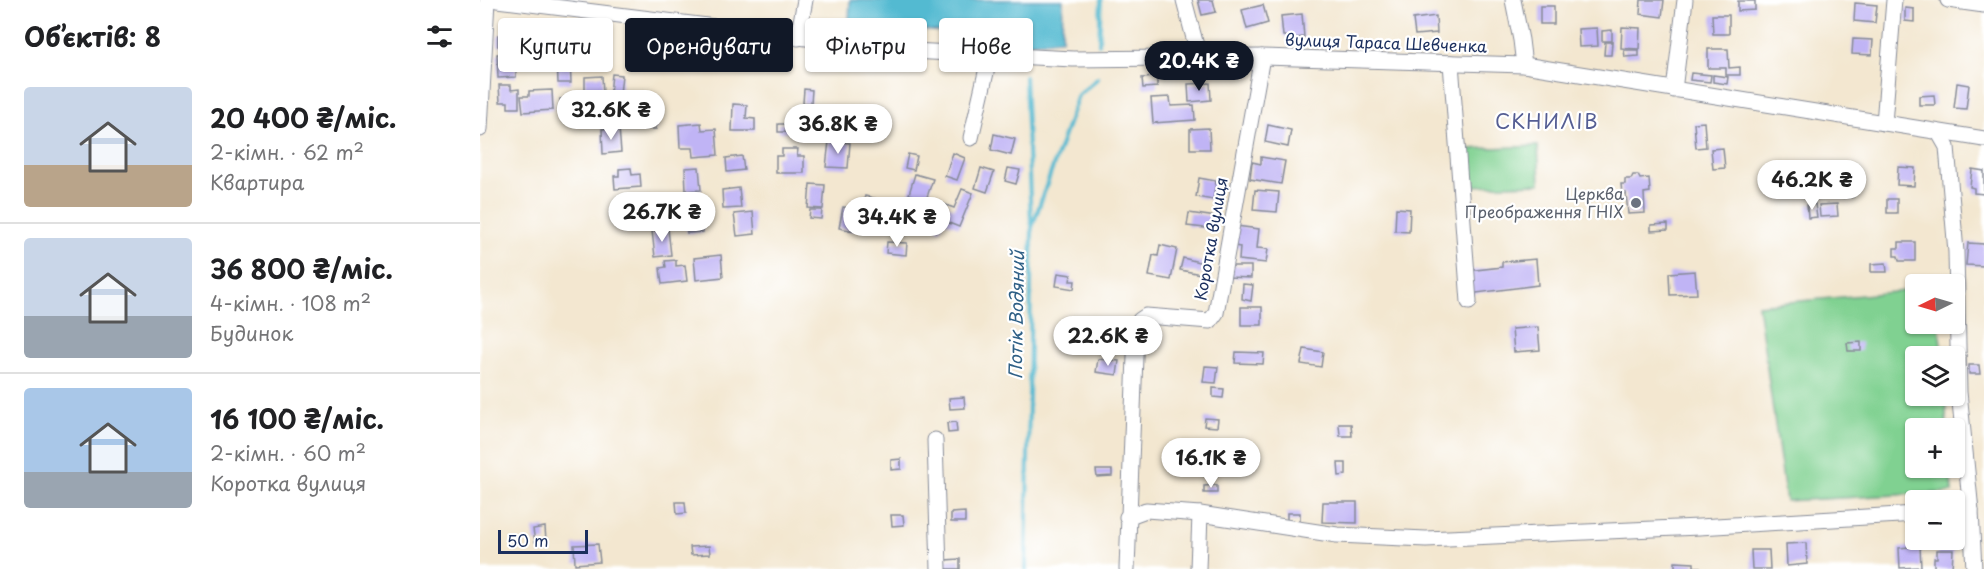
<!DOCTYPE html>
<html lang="uk">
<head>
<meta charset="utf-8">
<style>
	:root { --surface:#fff; --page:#f2f2f2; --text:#202124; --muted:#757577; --line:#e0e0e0; --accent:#111827 }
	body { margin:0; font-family:"Playpen Sans",sans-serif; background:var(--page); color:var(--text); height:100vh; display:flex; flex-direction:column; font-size:22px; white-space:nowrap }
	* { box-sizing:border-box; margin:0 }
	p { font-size:20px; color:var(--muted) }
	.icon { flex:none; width:33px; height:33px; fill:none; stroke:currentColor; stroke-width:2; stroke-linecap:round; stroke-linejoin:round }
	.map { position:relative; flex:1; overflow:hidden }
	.sheet { display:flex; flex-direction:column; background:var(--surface); width:480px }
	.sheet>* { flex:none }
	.banner { position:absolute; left:18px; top:18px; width:570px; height:54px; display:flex; gap:12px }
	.needle { width:39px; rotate:265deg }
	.tools { position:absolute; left:1425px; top:274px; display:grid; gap:12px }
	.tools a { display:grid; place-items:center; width:60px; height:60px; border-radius:6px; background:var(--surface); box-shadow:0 2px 4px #0004; font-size:30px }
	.scale { position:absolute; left:18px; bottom:15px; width:90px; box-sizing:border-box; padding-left:6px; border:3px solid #1b2f5e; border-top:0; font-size:16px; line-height:21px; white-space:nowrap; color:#1b2f5e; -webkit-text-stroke:4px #fff; paint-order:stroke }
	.price { position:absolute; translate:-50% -51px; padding:0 14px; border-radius:21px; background:#fff; color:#222; font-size:20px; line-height:39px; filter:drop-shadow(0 2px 3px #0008) }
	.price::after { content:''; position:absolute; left:50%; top:36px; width:18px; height:14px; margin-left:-9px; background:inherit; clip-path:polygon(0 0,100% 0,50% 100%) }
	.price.current { background:var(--accent); color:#fff }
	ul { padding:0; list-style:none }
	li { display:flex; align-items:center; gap:18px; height:150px; padding:0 24px }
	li+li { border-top:2px solid var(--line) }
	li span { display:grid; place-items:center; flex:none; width:168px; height:120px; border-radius:6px; color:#555 }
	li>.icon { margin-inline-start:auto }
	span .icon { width:72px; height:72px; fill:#fffc; stroke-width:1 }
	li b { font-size:26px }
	h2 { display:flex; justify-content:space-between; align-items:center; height:72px; padding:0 24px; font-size:26px }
	.chip { padding:0 21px; border-radius:6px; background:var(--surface); box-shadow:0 2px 4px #0004; font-size:21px; line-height:54px }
	.chip.current { background:var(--accent); color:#fff }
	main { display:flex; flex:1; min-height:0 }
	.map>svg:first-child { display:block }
</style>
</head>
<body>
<main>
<section class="sheet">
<h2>Об’єктів: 8<svg class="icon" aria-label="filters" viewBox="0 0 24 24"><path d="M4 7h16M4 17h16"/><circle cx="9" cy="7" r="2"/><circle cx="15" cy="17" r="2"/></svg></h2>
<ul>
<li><span style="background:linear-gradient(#c9d6e8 65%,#b9a48a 0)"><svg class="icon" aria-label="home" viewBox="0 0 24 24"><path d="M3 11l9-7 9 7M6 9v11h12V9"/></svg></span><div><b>20 400 ₴/міс.</b><p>2-кімн. · 62 m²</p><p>Квартира</p></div></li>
<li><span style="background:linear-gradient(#c9d6e8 65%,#9aa5b1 0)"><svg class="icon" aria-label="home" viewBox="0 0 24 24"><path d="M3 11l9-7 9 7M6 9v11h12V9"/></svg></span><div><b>36 800 ₴/міс.</b><p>4-кімн. · 108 m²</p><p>Будинок</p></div></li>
<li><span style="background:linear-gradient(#a9c7e8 70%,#9aa5b1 0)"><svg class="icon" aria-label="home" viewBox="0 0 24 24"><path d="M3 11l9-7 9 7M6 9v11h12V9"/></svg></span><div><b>16 100 ₴/міс.</b><p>2-кімн. · 60 m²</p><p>Коротка вулиця</p></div></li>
</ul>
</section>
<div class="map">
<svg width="1504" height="569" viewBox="0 0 1504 569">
	<rect width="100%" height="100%" fill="#fff"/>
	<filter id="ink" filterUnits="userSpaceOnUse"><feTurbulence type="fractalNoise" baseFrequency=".0167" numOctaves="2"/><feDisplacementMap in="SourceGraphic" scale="12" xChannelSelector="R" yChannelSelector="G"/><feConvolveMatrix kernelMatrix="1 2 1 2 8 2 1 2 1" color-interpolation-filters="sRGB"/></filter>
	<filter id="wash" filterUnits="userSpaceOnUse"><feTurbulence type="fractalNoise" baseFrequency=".008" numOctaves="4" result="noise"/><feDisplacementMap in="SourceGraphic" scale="24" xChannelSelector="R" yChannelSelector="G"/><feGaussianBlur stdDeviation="1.35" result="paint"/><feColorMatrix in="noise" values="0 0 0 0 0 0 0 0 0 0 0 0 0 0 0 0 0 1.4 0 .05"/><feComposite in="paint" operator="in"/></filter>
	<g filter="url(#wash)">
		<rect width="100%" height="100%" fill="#f3e7d0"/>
		<g fill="#80d191" stroke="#4e8078" stroke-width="1.5">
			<path d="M1058,146l2,38 -73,2 -1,-37z"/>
			<path d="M1435,290l1,34h23l3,33h-26v39h29l2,33h-31v39h34l2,24 -166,9 -28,-196z"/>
		</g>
		<path fill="#53bad1" stroke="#377498" stroke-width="1.5" d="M370,0h213l-1,39 -51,7 -26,-9 -61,-7h-43l-32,-9z"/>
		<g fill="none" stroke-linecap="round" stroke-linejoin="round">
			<g stroke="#53bad1" stroke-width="4">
				<path d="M619,44l2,-44"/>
				<path d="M545,77l6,146"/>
				<path d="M546,569l6,-342 46,-132 20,-17"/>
			</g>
		</g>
		<g id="blocks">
			<g fill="#c0b4f5">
				<path d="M718,0h15l3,12 -14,3z"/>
				<path d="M1161,0h23l-2,17 -22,-3z"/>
				<path d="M1258,1h17v9l-17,1z"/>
				<path d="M1375,3l22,2 -2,18 -21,-2z"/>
				<path d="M783,5l5,18 -21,6 -5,-19z"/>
				<rect x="1060" y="6" width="14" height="18"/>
				<path d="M1425,8l9,1v13l-9,-1z"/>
				<path d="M822,14l2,23 -17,2 -1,-3h-3l-2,-20z"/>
				<path d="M1232,15h17v19h-16z"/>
				<path d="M956,16l1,17 -22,2 -2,-16z"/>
				<path d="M55,22l10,1 -2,33 -10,-1z"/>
				<path d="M1142,27l18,1 -1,21 -18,-1z"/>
				<path d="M1117,28l1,18 -19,1 -1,-18z"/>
				<path d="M1132,30v11h-10v-10z"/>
				<rect x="18" y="35" width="16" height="11"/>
				<path d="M1373,39l20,1 -1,15 -20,-1z"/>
				<path d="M1125,42h7l-1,13h-7z"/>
				<rect x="109" y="43" width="14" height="18"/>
				<path d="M1228,49h20l1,19 11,-1v8h-14v-7h-18z"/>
				<path d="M1144,50h15v6l-14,1z"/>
				<path d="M17,54h19v23l-18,1z"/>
				<path d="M77,60h13l1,23h-13z"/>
				<path d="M1211,73l20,2 -1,7 -20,-2z"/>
				<path d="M132,74l10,1 -2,19h-10z"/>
				<path d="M1233,75l15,2 -1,7 -14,-2z"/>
				<path d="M122,76l1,17h-18v-16z"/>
				<path d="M677,77v10l-14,1 -1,-10z"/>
				<path d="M730,83l1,17 -22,2 -1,-18z"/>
				<path d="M1477,83l12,2 -3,24 -12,-1z"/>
				<path d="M19,85h12v5l8,-1v19h-11v-6h-8z"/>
				<path d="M324,89l8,1 -1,13h-8z"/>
				<path d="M72,90l1,20 -30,2 -2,-16h8v-5z"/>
				<path d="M1454,95l1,10h-16v-9z"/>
				<path d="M690,97l1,9 23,-1 1,15 -42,3 -2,-25z"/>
				<path d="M80,99h9l1,17 -9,1z"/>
				<rect x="159" y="102" width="17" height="27"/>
				<path d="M253,104l14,1 -1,13 9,1v12h-23z"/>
				<path d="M328,120h8v17h-9z"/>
				<path d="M1224,122l2,25 -10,1 -2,-25z"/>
				<path d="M221,123l1,7 14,-1 2,26 -24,2 -1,-9h-13l-1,-23z"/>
				<rect x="298" y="124" width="13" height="8"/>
				<path d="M788,125l23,5 -3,17 -23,-5z"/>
				<path d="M139,128l2,24 -18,2 -1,-25z"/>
				<path d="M729,128l1,21h-20v-20z"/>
				<path d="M514,134l21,5 -4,16 -20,-5z"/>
				<path d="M349,141l21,2 -2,25 -22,-1z"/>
				<path d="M1243,148l2,20 -12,1 -2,-20z"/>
				<path d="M302,149h16l-1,7h7v17h-28v-17h6z"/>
				<path d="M473,153l12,5 -8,22 -12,-4z"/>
				<path d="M428,154l9,2 -3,14 -9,-2z"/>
				<path d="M262,156l2,14 -17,2 -1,-14z"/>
				<path d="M781,157l24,4 -4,23 -31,-5 2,-17 9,2z"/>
				<path d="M219,167l2,23 -15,1 -1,-23z"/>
				<path d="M1418,167l17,1 -1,18 -17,-1z"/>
				<path d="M151,168l1,7 8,-1 1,13 -26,2 -1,-13h5v-7z"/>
				<path d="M501,168l13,4 -7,20 -12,-4z"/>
				<path d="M528,168l12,2 -4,14 -11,-3z"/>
				<path d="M1492,169l12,2v23l-10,-1v-5l-4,-1z"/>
				<path d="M435,174l18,5 -7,21 -17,-6z"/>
				<path d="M1338,174l1,20 -14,1 -1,-20z"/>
				<path d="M1153,175h5l2,4 9,-1 1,14 -6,1 1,20 -17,1 -2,-21 -4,1 -1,-10h4v-5h6z"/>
				<path d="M719,178l17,3 -3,19 -17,-3z"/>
				<path d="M1372,180l1,17 -13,1 -1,-17z"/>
				<path d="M330,184l15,1 -2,24 -15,-1z"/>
				<path d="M259,188l2,20 -18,1 -1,-19z"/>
				<path d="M482,189l11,4 -14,34 -15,-6 -4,9 -9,-4 10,-23 13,5z"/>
				<path d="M775,190l24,2 -2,20 -24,-2z"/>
				<path d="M385,196l26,6 -2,11 -27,-6z"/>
				<path d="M221,197l2,35 -16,1 -3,-35z"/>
				<rect x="1407" y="199" width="10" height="14"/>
				<path d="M1335,204l2,13 -9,1 -1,-13z"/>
				<path d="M1357,204l1,12 -18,1 -1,-12z"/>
				<path d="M363,207l15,2 -4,22 -15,-3z"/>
				<path d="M916,208l14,1 -1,23 -14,-1z"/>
				<path d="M330,210h12l-1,9 -12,-1z"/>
				<path d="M273,212l2,22 -18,2 -3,-22z"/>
				<path d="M709,213l27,4 -2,12 -27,-3z"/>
				<path d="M1188,224v6l-17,1v-6z"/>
				<path d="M756,226l23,3 -2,19 11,1 -2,14 -27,-3 1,-13 -6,-1z"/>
				<path d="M188,229l3,26 -16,2 -3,-26z"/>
				<path d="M407,242l20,1 -1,12 -20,-2z"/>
				<path d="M1419,242h16v19h-16l-1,-5h-4v-8h5z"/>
				<path d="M1488,243l16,1v22l-18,-1z"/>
				<path d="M680,245l17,4 -6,31 -22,-4 4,-21 5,1z"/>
				<path d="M241,255l2,22 -27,3 -2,-22z"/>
				<path d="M703,258l20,5 -2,11 -21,-4z"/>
				<path d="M1056,259l2,26 -69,9 -2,-23 35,-4v-5z"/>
				<path d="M196,260v6l9,-1 2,16 -25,3 -2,-16 6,-1 -1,-6z"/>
				<path d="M1406,263l1,9h-16v-8z"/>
				<path d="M748,266h23v12l-23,-1z"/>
				<path d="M1215,271l2,23 -27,1 -1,-22z"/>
				<path d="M578,273l13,2 -1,6h5l-1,8 -18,-3z"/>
				<path d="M763,284l10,1 -2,16 -9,-2z"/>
				<rect x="761" y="307" width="21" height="18"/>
				<path d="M1058,327l2,23 -26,2 -2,-23z"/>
				<path d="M1381,342v9h-13l-1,-8z"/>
				<path d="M824,349l19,3 -2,15 -20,-3z"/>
				<path d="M756,352l28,1 -1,11 -28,-1z"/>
				<path d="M618,359l21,2 -2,14 -21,-3z"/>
				<path d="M1489,365h10l1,9h-11z"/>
				<path d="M725,366l13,1 -2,16 -13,-1z"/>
				<path d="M733,388l11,1 -1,9 -10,-1z"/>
				<path d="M484,397l1,11 -15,1 -1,-11z"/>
				<path d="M725,418l13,1 -1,8 -13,-1z"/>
				<path d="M476,422l1,10 -9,1 -1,-10z"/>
				<path d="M859,424h12l1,12h-12z"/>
				<path d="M720,458l16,2 -1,8 -16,-1z"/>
				<path d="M421,459v10l-10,1v-10z"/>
				<path d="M858,463h8v12l-7,1z"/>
				<path d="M616,470h16v6l-15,1z"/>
				<path d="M737,485v8h-13v-7z"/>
				<path d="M196,502h9l1,11 -9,1z"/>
				<path d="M843,502h34v21l-35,-1z"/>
				<path d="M485,512v10h-14v-9z"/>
				<path d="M807,513h13v8l-13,1z"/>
				<path d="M411,515h12l1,10 -12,1z"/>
				<path d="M65,527l1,14 -11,1 -2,-13z"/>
				<path d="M1326,543l1,21 -20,2 -1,-22z"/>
				<path d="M118,544l2,18 -25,2 -1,-19z"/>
				<path d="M229,546l1,8 -19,1 -1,-8z"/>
				<path d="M1440,546l1,21 -21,1 -1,-20z"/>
				<path d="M1271,550h18l1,19h-18z"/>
				<path d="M1457,550h16l-1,19h-18v-11h3z"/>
				<path d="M480,559v10h-14l-1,-9z"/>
				<path d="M1195,562l19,1v4h6v2h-25z"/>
			</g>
		</g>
	</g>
	<g filter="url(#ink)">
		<use href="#blocks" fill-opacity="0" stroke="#878b97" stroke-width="1.5"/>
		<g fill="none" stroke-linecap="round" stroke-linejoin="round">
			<defs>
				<g id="minor">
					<path d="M17,0l414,51 162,8 189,-2 262,8 460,74"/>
					<path d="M704,0l15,57"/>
					<path d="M1033,0l8,40 3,25"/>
					<path d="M1468,0l36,5"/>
					<path d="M318,38l7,-38"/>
					<path d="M971,63l18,239"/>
					<path d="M1194,90l11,-90"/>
					<path d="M1404,123l10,-123"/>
					<path d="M0,129l7,-129"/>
					<path d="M1459,133l8,14 9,105 3,140 12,119 3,58"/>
					<path d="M491,138l19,-83"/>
					<path d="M455,440l4,129"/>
					<path d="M1474,512l17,-1"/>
					<path d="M647,517l19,-7 54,4 137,21 89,4 273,-12 217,-13"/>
					<path d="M647,569l9,-239 4,-10 6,-4 64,5 6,-8 46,-256"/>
					<path d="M718,569l2,-55"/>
				</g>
			</defs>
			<use href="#minor" stroke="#878b97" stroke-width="17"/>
			<use href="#minor" stroke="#fff" stroke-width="15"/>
		</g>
	</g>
	<circle fill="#6b7280" stroke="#fff" stroke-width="2" cx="1156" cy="203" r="6"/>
	<g text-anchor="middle" stroke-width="4.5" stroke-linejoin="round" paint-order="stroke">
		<g font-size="16" fill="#1b2f5e" stroke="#fff">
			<text transform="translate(906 43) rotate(2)" y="6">вулиця Тараса Шевченка</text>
			<text transform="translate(731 239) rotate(-80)" y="6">Коротка вулиця</text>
		</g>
		<g font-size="16" fill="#5b616d" stroke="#fff" text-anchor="end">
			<text x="1144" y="200">Церква<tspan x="1144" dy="18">Преображення ГНІХ</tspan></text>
		</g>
		<g font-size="18" font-style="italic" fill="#2f6086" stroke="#fff">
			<text transform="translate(537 315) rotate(-89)" y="6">Потік Водяний</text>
		</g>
		<g font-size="20" letter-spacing="1.5" fill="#555e93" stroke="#fff">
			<text x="1067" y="129">СКНИЛІВ</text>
		</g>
	</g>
</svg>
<div class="tools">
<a><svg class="needle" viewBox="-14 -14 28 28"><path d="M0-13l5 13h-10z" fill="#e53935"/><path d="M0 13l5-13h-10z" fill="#757577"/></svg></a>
<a><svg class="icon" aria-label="layers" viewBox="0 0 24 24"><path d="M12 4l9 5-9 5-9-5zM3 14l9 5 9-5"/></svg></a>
<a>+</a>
<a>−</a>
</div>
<div class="scale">50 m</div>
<b class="price current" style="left:719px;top:92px">20.4K ₴</b>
<b class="price" style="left:131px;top:141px">32.6K ₴</b>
<b class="price" style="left:358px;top:155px">36.8K ₴</b>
<b class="price" style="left:1332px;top:211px">46.2K ₴</b>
<b class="price" style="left:182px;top:243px">26.7K ₴</b>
<b class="price" style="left:417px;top:248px">34.4K ₴</b>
<b class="price" style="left:628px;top:367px">22.6K ₴</b>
<b class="price" style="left:731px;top:489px">16.1K ₴</b>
<div class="banner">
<a class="chip">Купити</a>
<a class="chip current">Орендувати</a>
<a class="chip">Фільтри</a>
<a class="chip">Нове</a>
</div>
</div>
</main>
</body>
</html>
